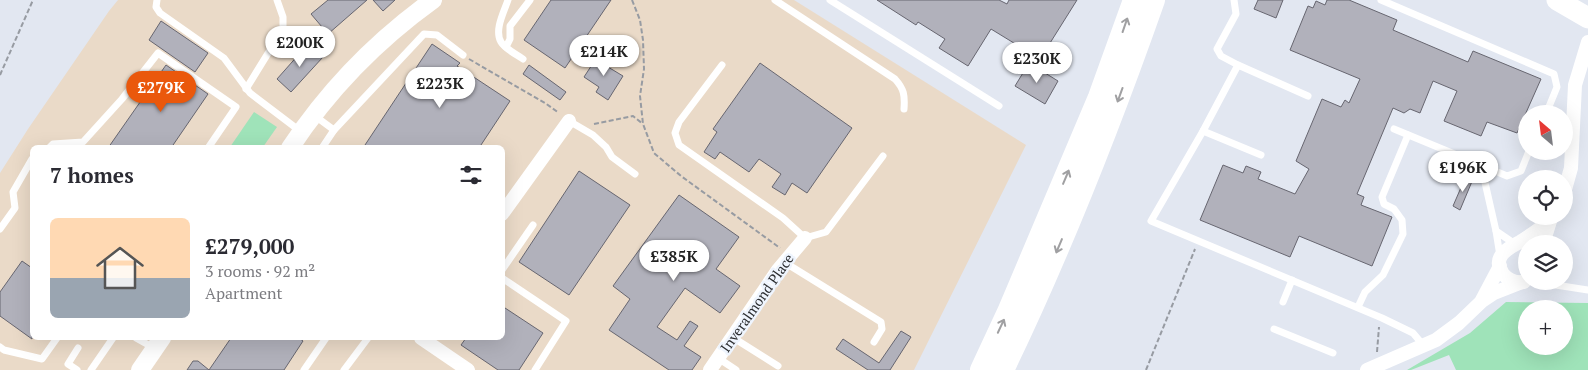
<!DOCTYPE html>
<html lang="en">
<head>
<meta charset="utf-8">
<style>
	:root { --surface:#fff; --page:#f2f2f3; --text:#2b2b33; --muted:#7c7c81; --line:#e1e1e2; --accent:#ea580c }
	body { margin:0; font-family:"PT Serif",serif; background:var(--page); color:var(--text); height:100vh; display:flex; flex-direction:column; font-size:19px; white-space:nowrap }
	* { box-sizing:border-box; margin:0 }
	p { font-size:16px; color:var(--muted) }
	.icon { flex:none; width:28px; height:28px; fill:none; stroke:currentColor; stroke-width:2; stroke-linecap:round; stroke-linejoin:round }
	.map { position:relative; flex:1; overflow:hidden }
	.sheet { position:absolute; left:30px; top:145px; width:475px; height:195px; display:flex; flex-direction:column; background:var(--surface); border-radius:8px; box-shadow:0 5px 20px #0002 }
	.sheet>* { flex:none }
	.needle { width:32px; rotate:332deg }
	.controls { position:absolute; left:1518px; top:105px; display:grid; gap:10px }
	.controls a { display:grid; place-items:center; width:55px; height:55px; border-radius:50%; background:var(--surface); box-shadow:0 5px 20px #0002; font-size:25px }
	.price { position:absolute; translate:-50% -42px; padding:0 11px; border-radius:18px; background:#fff; color:#222; font-size:16px; line-height:32px; filter:drop-shadow(0 1px 2px #0008) }
	.price::after { content:''; position:absolute; left:50%; top:30px; width:15px; height:11px; margin-left:-8px; background:inherit; clip-path:polygon(0 0,100% 0,50% 100%) }
	.price.on { background:var(--accent); color:#fff }
	ul { padding:0; list-style:none }
	li { display:flex; align-items:center; gap:15px; height:125px; padding:0 20px }
	li+li { border-top:1px solid var(--line) }
	li span { display:grid; place-items:center; flex:none; width:140px; height:100px; border-radius:8px; color:#555 }
	li>.icon { margin-inline-start:auto }
	span .icon { width:60px; height:60px; fill:#fffc; stroke-width:1 }
	li b { font-size:21px }
	h2 { display:flex; justify-content:space-between; align-items:center; height:60px; padding:0 20px; font-size:21px }
	.map>svg:first-child { display:block }
</style>
</head>
<body>
<div class="map">
<svg width="1588" height="370" viewBox="0 0 1588 370">
	<rect width="100%" height="100%" fill="#e2e7f1"/>
	<path fill="#eadac8" fill-rule="evenodd" d="M118,0h676l232,145 -112,225h-914v-197l28,-44 81,-118zM32,148h470v190h-470z"/>
	<g fill="#9fe3b9" fill-rule="evenodd">
		<path d="M254,112l23,15 -14,20h-33z"/>
		<path d="M1506,302l82,1v67h-132l-7,-15 -38,15h-4l63,-37zM1526,309h38v37h-38z"/>
	</g>
	<g fill="#b1b1bb" stroke="#676670">
		<path d="M328,0h39l-39,34 -17,-20z"/>
		<path d="M373,0h22l-12,11z"/>
		<path d="M551,0h60l-46,68 -41,-28z"/>
		<path d="M877,0h122l8,4 2,-4h68l-37,59 -49,-30 -23,37 -29,-18 6,-9 -27,-17 -2,3z"/>
		<path d="M1258,0h25l-7,18 -22,-9z"/>
		<path d="M1327,0h22l48,20 -4,10 75,32 5,-11 68,28 -24,54 -30,-11 -6,14 -37,-15 13,-30 -24,-10 -13,32 -10,-4 -6,4 -11,-5 -36,86 7,3 -3,8 31,12 -20,49 -73,-30 -9,21 -90,-37 23,-55 20,8 3,-7 15,6 -3,7 37,15 14,-25 -13,-8 26,-62 19,8 4,-7 4,3 11,-24 -70,-29 18,-44 5,2 3,-7 9,4z"/>
		<path d="M161,21l47,32 -13,19 -46,-32z"/>
		<path d="M308,44l15,13 -32,35 -14,-13z"/>
		<path d="M432,44l28,19 -3,3 53,35 -31,47h-116z"/>
		<path d="M599,54l12,7 -3,6 15,9 -15,24 -12,-8 3,-5 -15,-10z"/>
		<path d="M760,63l92,65 -45,65 -15,-10 -7,12 -13,-8 9,-13 -22,-15 -10,13 -29,-20 -5,7 -11,-7 13,-20 -4,-3z"/>
		<path d="M1029,63l29,18 -13,23 -30,-18z"/>
		<path d="M166,65l42,29 -37,54h-63z"/>
		<path d="M529,65l37,27 -6,8 -37,-26z"/>
		<path d="M579,171l51,34 -61,90 -50,-33z"/>
		<path d="M1466,176l7,3 -13,31 -7,-4z"/>
		<path d="M679,195l60,42 -23,32 24,17 -20,27 -35,-25 -28,39 20,13 13,-19 8,5 -14,20 17,11 -9,13h-23l-60,-40 21,-31 -17,-13z"/>
		<path d="M22,261l10,7v71l-32,-23v-24z"/>
		<path d="M502,306l41,27 -24,37h-21l-37,-25 5,-7h36z"/>
		<path d="M901,331l10,6 -21,33h-22l-32,-21 7,-10 36,24z"/>
		<path d="M231,338h68l4,3 -19,29h-97l6,-9h5l11,9z"/>
	</g>
	<g fill="none" stroke-linecap="round" stroke-linejoin="round">
		<g stroke="#979ba2" stroke-width="2" stroke-dasharray="5 2.5" stroke-linecap="butt">
			<path d="M632,0l8,20 3,20 1,29 -4,27 3,28 11,29 27,23 99,72"/>
			<path d="M469,59l76,44 14,10"/>
			<path d="M0,75l33,-75"/>
			<path d="M594,124l39,-8 10,8"/>
			<path d="M1377,352l2,-25"/>
			<path d="M1146,370l49,-121"/>
		</g>
		<g stroke="#fff" stroke-width="7">
			<path d="M157,0l-1,7 4,6 64,45 26,35 50,38"/>
			<path d="M508,0c-4,12 -14,30 -7,42 4,7 15,12 22,17"/>
			<path d="M775,0l120,79c9,10 10,16 9,30"/>
			<path d="M830,0l169,106"/>
			<path d="M1234,0l2,14 -19,35 4,7 17,9"/>
			<path d="M1381,0l173,74 3,13 -11,27"/>
			<path d="M506,47l4,-8v-13l20,-26"/>
			<path d="M722,65l-43,57 -4,11 4,12 104,73 22,20 21,-6 57,-76"/>
			<path d="M246,89l37,-60v-12l-6,-17"/>
			<path d="M1308,96l-70,-31 -35,66 -52,90 231,97 31,15 11,13"/>
			<path d="M315,116l19,14 90,-96 13,1 26,20"/>
			<path d="M569,121l24,14 13,12 6,10 23,17"/>
			<path d="M1394,129l87,36 15,66"/>
			<path d="M1203,131l58,24"/>
			<path d="M49,148l4,-4 30,-2 39,-43 36,-46 78,54 -28,41"/>
			<path d="M322,148l12,-18"/>
			<path d="M1481,165l26,11 14,-5 8,-20"/>
			<path d="M0,229l15,-21 -2,-16 19,-33"/>
			<path d="M1500,256l-4,-25 19,13"/>
			<path d="M784,262l97,60 1,7 -8,13"/>
			<path d="M502,270l31,-45"/>
			<path d="M502,278l64,43 -31,49"/>
			<path d="M1530,281l58,9"/>
			<path d="M1283,302l9,-22"/>
			<path d="M1358,307l7,-15 18,-17 20,-41 -1,-14 -8,-11 -10,-5 -2,-7 26,-62"/>
			<path d="M1274,329l59,24"/>
			<path d="M732,337l46,29"/>
			<path d="M136,338l18,10"/>
			<path d="M0,347l4,3 38,9 15,-21"/>
			<path d="M718,358l18,12"/>
			<path d="M77,370l-9,-6 10,-16"/>
			<path d="M91,370l22,-32"/>
			<path d="M304,370l22,-32"/>
			<path d="M344,370l24,-32"/>
		</g>
		<g stroke="#fff" stroke-width="14">
			<path d="M1564,193l7,-25 4,-83 13,-43"/>
			<path d="M502,214l67,-93"/>
			<path d="M1543,244l8,-26"/>
			<path d="M1524,282c-8,1 -15,-1 -21,-8 -12,-17 5,-26 17,-32 10,-6 19,-13 29,-20"/>
			<path d="M1482,300l18,-34"/>
			<path d="M421,338l47,32"/>
			<path d="M710,370l68,-100 27,-32"/>
			<path d="M1367,370l69,-30 23,-17 23,-22 12,-8 28,-11"/>
		</g>
		<g stroke="#fff" stroke-width="18">
			<path d="M290,148c39,-59 86,-107 143,-148"/>
			<path d="M140,370l22,-32"/>
		</g>
		<path stroke="#fff" stroke-width="21" d="M1557,0l31,18"/>
		<g stroke="#fff" stroke-width="22">
			<path d="M981,370l27,-58 91,-215 35,-97"/>
			<path d="M1003,370c58,-120 107,-245 151,-370"/>
		</g>
	</g>
	<defs><path id="oneway-shaft" d="M-6 0H5M1.5-3L5.5 0L1.5 3" fill="none" stroke-width="1.6" stroke-linecap="round" stroke-linejoin="round" transform="scale(1.25)"/></defs>
	<g stroke="#a0a0a2">
		<use href="#oneway-shaft" transform="translate(1125 25) rotate(-71)"/>
		<use href="#oneway-shaft" transform="translate(1120 95) rotate(110)"/>
		<use href="#oneway-shaft" transform="translate(1066 177) rotate(-67)"/>
		<use href="#oneway-shaft" transform="translate(1059 246) rotate(113)"/>
		<use href="#oneway-shaft" transform="translate(1001 326) rotate(-65)"/>
	</g>
	<g text-anchor="middle" stroke-width="5" stroke-linejoin="round" paint-order="stroke">
		<g font-size="14" fill="#2b2d30" stroke="#eff5fe">
			<text transform="translate(757 303) rotate(-55)" y="5">Inveralmond Place</text>
		</g>
	</g>
</svg>
<div class="controls">
<a><svg class="needle" viewBox="-14 -14 28 28"><path d="M0-13l5 13h-10z" fill="#e53935"/><path d="M0 13l5-13h-10z" fill="#7c7c81"/></svg></a>
<a><svg class="icon" aria-label="locate" viewBox="0 0 24 24"><circle cx="12" cy="12" r="6"/><path d="M12 2v4M12 18v4M2 12h4M18 12h4"/></svg></a>
<a><svg class="icon" aria-label="layers" viewBox="0 0 24 24"><path d="M12 4l9 5-9 5-9-5zM3 14l9 5 9-5"/></svg></a>
<a>+</a>
</div>
<b class="price" style="left:300px;top:68px">£200K</b>
<b class="price" style="left:604px;top:77px">£214K</b>
<b class="price" style="left:1037px;top:84px">£230K</b>
<b class="price" style="left:440px;top:109px">£223K</b>
<b class="price on" style="left:161px;top:113px">£279K</b>
<b class="price" style="left:1463px;top:193px">£196K</b>
<b class="price" style="left:674px;top:282px">£385K</b>
<section class="sheet">
<h2>7 homes<svg class="icon" aria-label="filters" viewBox="0 0 24 24"><path d="M4 7h16M4 17h16"/><circle cx="9" cy="7" r="2"/><circle cx="15" cy="17" r="2"/></svg></h2>
<ul>
<li><span style="background:linear-gradient(#ffd9b3 60%,#9aa5b1 0)"><svg class="icon" aria-label="home" viewBox="0 0 24 24"><path d="M3 11l9-7 9 7M6 9v11h12V9"/></svg></span><div><b>£279,000</b><p>3 rooms · 92 m²</p><p>Apartment</p></div></li>
</ul>
</section>
</div>
</body>
</html>
